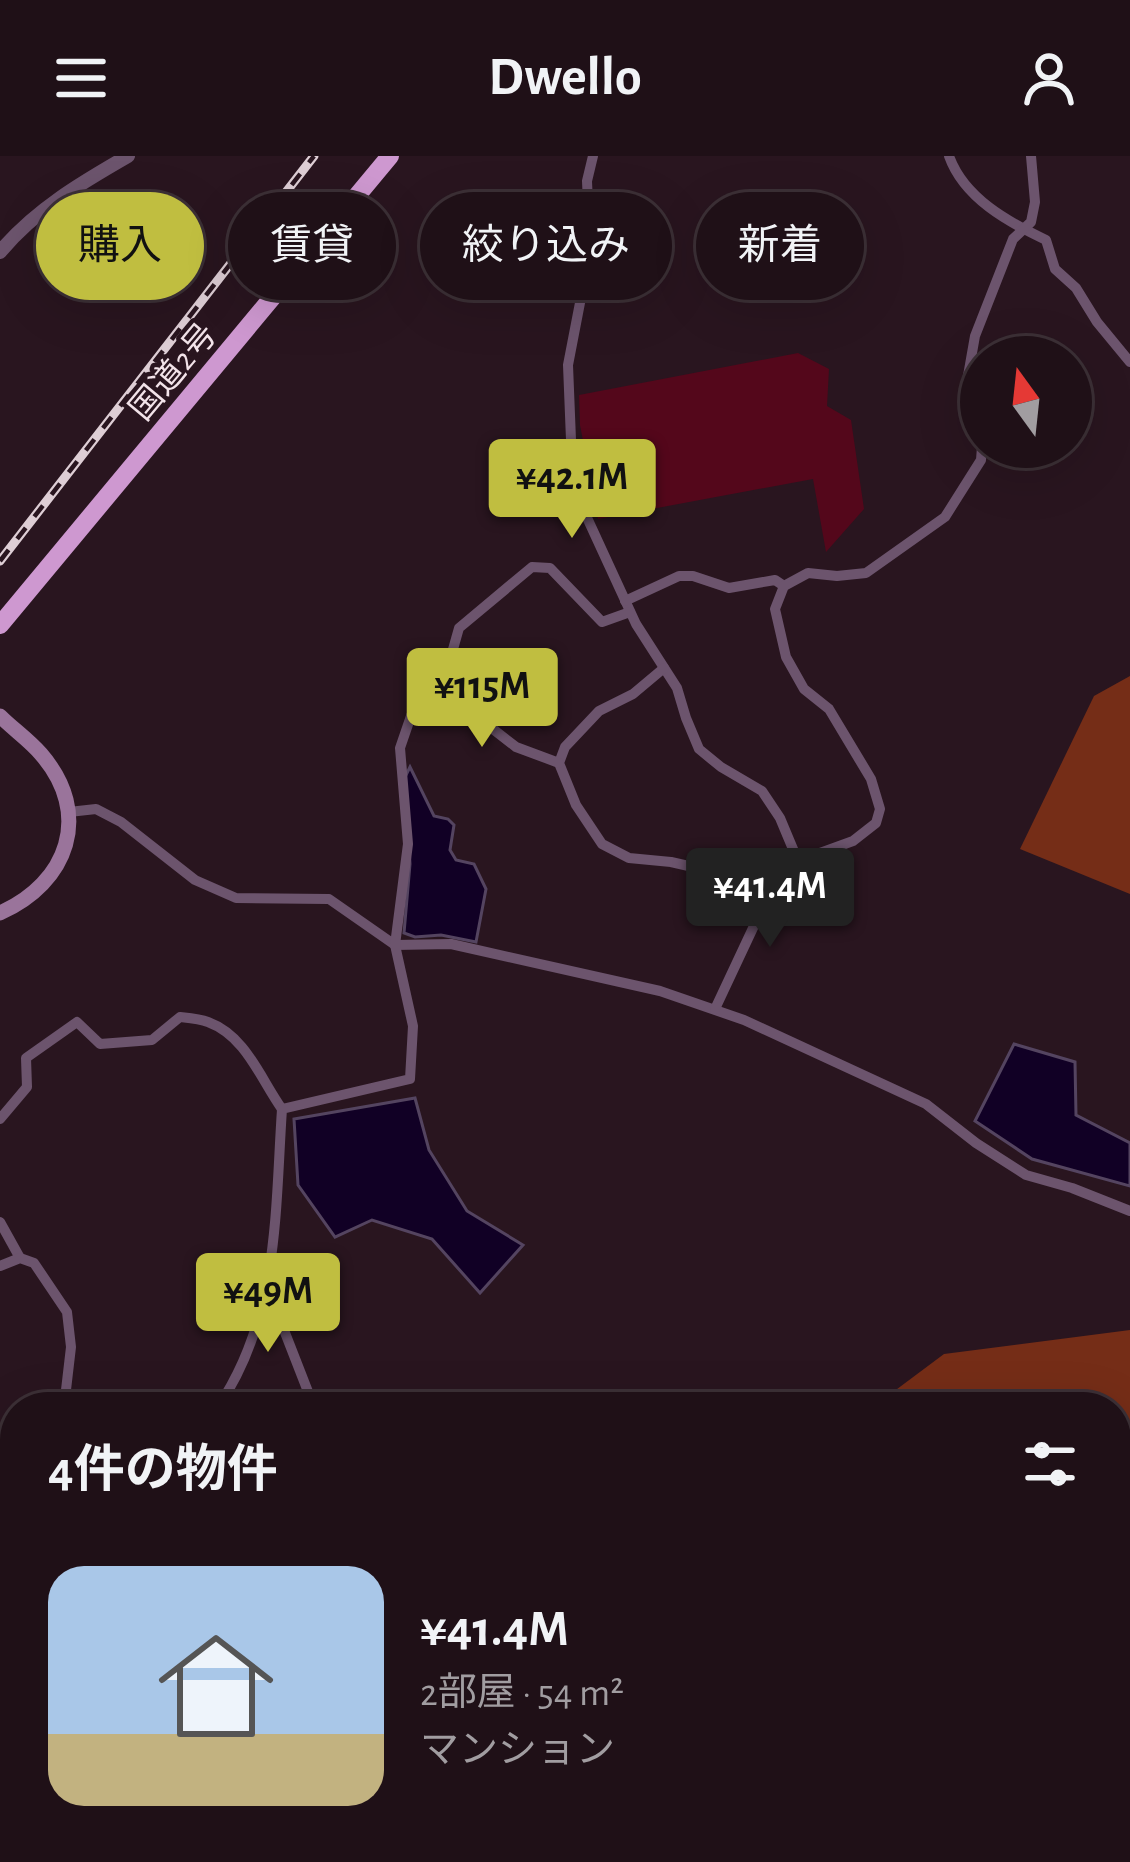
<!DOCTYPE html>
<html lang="ja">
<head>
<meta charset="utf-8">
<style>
	:root { --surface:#1f1017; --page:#271920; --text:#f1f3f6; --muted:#a19da1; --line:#3c3036; --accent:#c0be40 }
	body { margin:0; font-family:"Alegreya Sans","Noto Sans JP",sans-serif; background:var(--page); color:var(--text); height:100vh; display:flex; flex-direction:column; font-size:45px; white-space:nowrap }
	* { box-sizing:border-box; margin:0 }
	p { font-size:39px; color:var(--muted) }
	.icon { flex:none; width:66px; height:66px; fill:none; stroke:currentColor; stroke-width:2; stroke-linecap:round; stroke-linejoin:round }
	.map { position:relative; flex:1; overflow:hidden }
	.drawer { position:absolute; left:0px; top:1236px; width:1131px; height:471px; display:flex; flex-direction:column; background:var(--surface); border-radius:48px 48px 0 0; box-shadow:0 12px 48px #0002,0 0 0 3px var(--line) }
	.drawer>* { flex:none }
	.guide { position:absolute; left:36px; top:36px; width:1059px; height:108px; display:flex; gap:24px }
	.needle { width:78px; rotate:345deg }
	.tools { position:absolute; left:960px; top:180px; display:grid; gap:24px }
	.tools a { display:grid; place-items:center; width:132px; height:132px; border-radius:50%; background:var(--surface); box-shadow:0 12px 48px #0002,0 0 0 3px var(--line); font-size:60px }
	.price { position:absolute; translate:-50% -102px; padding:0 27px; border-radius:12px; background:var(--accent); color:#111; font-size:39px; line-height:78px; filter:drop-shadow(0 3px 6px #0008) }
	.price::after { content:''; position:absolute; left:50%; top:72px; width:36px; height:27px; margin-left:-18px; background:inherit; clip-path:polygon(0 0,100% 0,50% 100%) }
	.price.current { background:#222; color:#fff }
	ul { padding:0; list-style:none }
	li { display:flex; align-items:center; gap:36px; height:300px; padding:0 48px }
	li+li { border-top:3px solid var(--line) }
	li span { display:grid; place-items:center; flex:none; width:336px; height:240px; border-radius:36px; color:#555 }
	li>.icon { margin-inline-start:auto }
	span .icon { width:144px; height:144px; fill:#fffc; stroke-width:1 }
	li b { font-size:51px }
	h2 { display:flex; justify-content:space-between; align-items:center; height:144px; padding:0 48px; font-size:51px }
	.chip { padding:0 42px; border-radius:54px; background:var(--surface); box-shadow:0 12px 48px #0002,0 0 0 3px var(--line); font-size:42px; line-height:108px }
	.chip.current { background:var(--accent); color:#111 }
	header { display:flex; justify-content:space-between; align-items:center; height:156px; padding:0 48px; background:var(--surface); font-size:54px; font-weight:600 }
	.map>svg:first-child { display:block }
</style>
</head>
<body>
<header><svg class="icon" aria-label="menu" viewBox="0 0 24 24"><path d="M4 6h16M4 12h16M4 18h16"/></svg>Dwello<svg class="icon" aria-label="person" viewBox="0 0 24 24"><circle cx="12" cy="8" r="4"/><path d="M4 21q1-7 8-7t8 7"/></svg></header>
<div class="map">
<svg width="1130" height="1706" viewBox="0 0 1130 1706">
	<rect width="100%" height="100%" fill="#29151f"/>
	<g fill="#752d17">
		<path d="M1130,520v218l-110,-45 74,-153z"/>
		<path d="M1130,1174v471l-12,45 6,16h-522l-1,-14h515v-441h-243l71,-53z"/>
	</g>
	<g fill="#110025" stroke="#544460" stroke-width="3">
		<path d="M410,611l24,49 14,3 6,6 -4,25 6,10 18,4 12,25 -10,53 -35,-7 -26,2 -11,-4 6,-69 -5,-87z"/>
		<path d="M1014,888l61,18 1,53 54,28v43l-98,-27 -57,-38z"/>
		<path d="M415,942l14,52 38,61 56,34 -43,48 -48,-54 -60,-19 -37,17 -37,-52 -4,-66z"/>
	</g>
	<path fill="#54071b" d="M798,197l31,16 -2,37 24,14 13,89 -38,43 -13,-73 -215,40 -18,-94 -1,-30z"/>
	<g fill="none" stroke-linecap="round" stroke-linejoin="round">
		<g stroke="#6c546d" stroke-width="10">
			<path d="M593,0l-6,25 3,70 -22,114 4,100 11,44 53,115 41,64 9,30 13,31 22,18 41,24 18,27 18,43"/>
			<path d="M949,0c15,42 59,66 97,84l9,29 21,19 21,34 33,40"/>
			<path d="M981,278l-15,-47 9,-51 38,-97 18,-17 4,-20 -4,-46"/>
			<path d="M625,445l54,-25h14l36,12 46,-8 9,6"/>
			<path d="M664,512l-31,26 -34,17 -34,36 -6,16 17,42 26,39 27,14 42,4 44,10 69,-2"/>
			<path d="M444,525l36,38 36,28 43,16"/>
			<path d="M69,656l27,-3 25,13 74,58 41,18 93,1 66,46 56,-1 209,47 84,29 182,84 50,39 50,32 46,13 58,23"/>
			<path d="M715,853l52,-111 17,-28 14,-9 55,-20 23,-18 4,-14 -9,-30 -42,-70 -25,-20 -18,-32 -11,-48 9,-23 24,-13 29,3 29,-3 79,-56 36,-57 1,-13"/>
			<path d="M0,963l27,-32 -1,-29 51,-36 23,22 52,-4 28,-23c9,1 20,2 28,5 38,14 52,56 74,87"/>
			<path d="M0,1066l20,36"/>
			<path d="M0,1110l20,-8 14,5 33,49 4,35 -7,60"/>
			<path d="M268,1133l46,118"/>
			<path d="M218,1251c61,-90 57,-194 64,-298l128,-30 3,-53 -18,-81 13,-101 -8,-96 12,-35 32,-32 15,-53 73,-61 18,1 52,54 28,-10"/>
			<path d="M0,1332l15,1"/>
			<path d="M0,1466l15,41"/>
			<path d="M0,1509l15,13"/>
			<path d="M148,1692l17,14"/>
		</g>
		<path stroke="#6c546d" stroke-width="14" d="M0,96c35,-42 81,-69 128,-96"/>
		<path stroke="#9a749b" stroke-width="15" d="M0,560c13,13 29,24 41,38 52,60 27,129 -41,159"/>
		<path stroke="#ce98d0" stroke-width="18" d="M0,469l390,-469"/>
		<defs>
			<path id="rail" d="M0,405l314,-405"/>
		</defs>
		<use href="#rail" stroke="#deced5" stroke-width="9"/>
		<use href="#rail" stroke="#29151f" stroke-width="4.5" stroke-dasharray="14" stroke-linecap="butt"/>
	</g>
	<g text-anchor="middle" stroke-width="9" stroke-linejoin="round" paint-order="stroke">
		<g font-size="33" fill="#f2e3e9" stroke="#29151f">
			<text transform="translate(172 215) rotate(-50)" y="12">国道2号</text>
		</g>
	</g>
</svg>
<div class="tools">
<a><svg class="needle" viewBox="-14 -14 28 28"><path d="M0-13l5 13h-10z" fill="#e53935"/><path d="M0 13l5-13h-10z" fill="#a19da1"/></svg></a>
</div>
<b class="price" style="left:572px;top:385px">¥42.1M</b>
<b class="price" style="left:482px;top:594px">¥115M</b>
<b class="price current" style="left:770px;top:794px">¥41.4M</b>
<b class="price" style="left:268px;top:1199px">¥49M</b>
<div class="guide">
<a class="chip current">購入</a>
<a class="chip">賃貸</a>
<a class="chip">絞り込み</a>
<a class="chip">新着</a>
</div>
<section class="drawer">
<h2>4件の物件<svg class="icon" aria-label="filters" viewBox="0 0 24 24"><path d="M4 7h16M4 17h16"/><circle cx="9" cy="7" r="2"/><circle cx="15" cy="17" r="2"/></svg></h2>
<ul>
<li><span style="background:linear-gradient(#a9c7e8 70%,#c2b280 0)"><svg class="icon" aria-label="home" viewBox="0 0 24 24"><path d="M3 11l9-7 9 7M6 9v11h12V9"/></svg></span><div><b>¥41.4M</b><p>2部屋 · 54 m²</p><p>マンション</p></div></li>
</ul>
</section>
</div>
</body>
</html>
